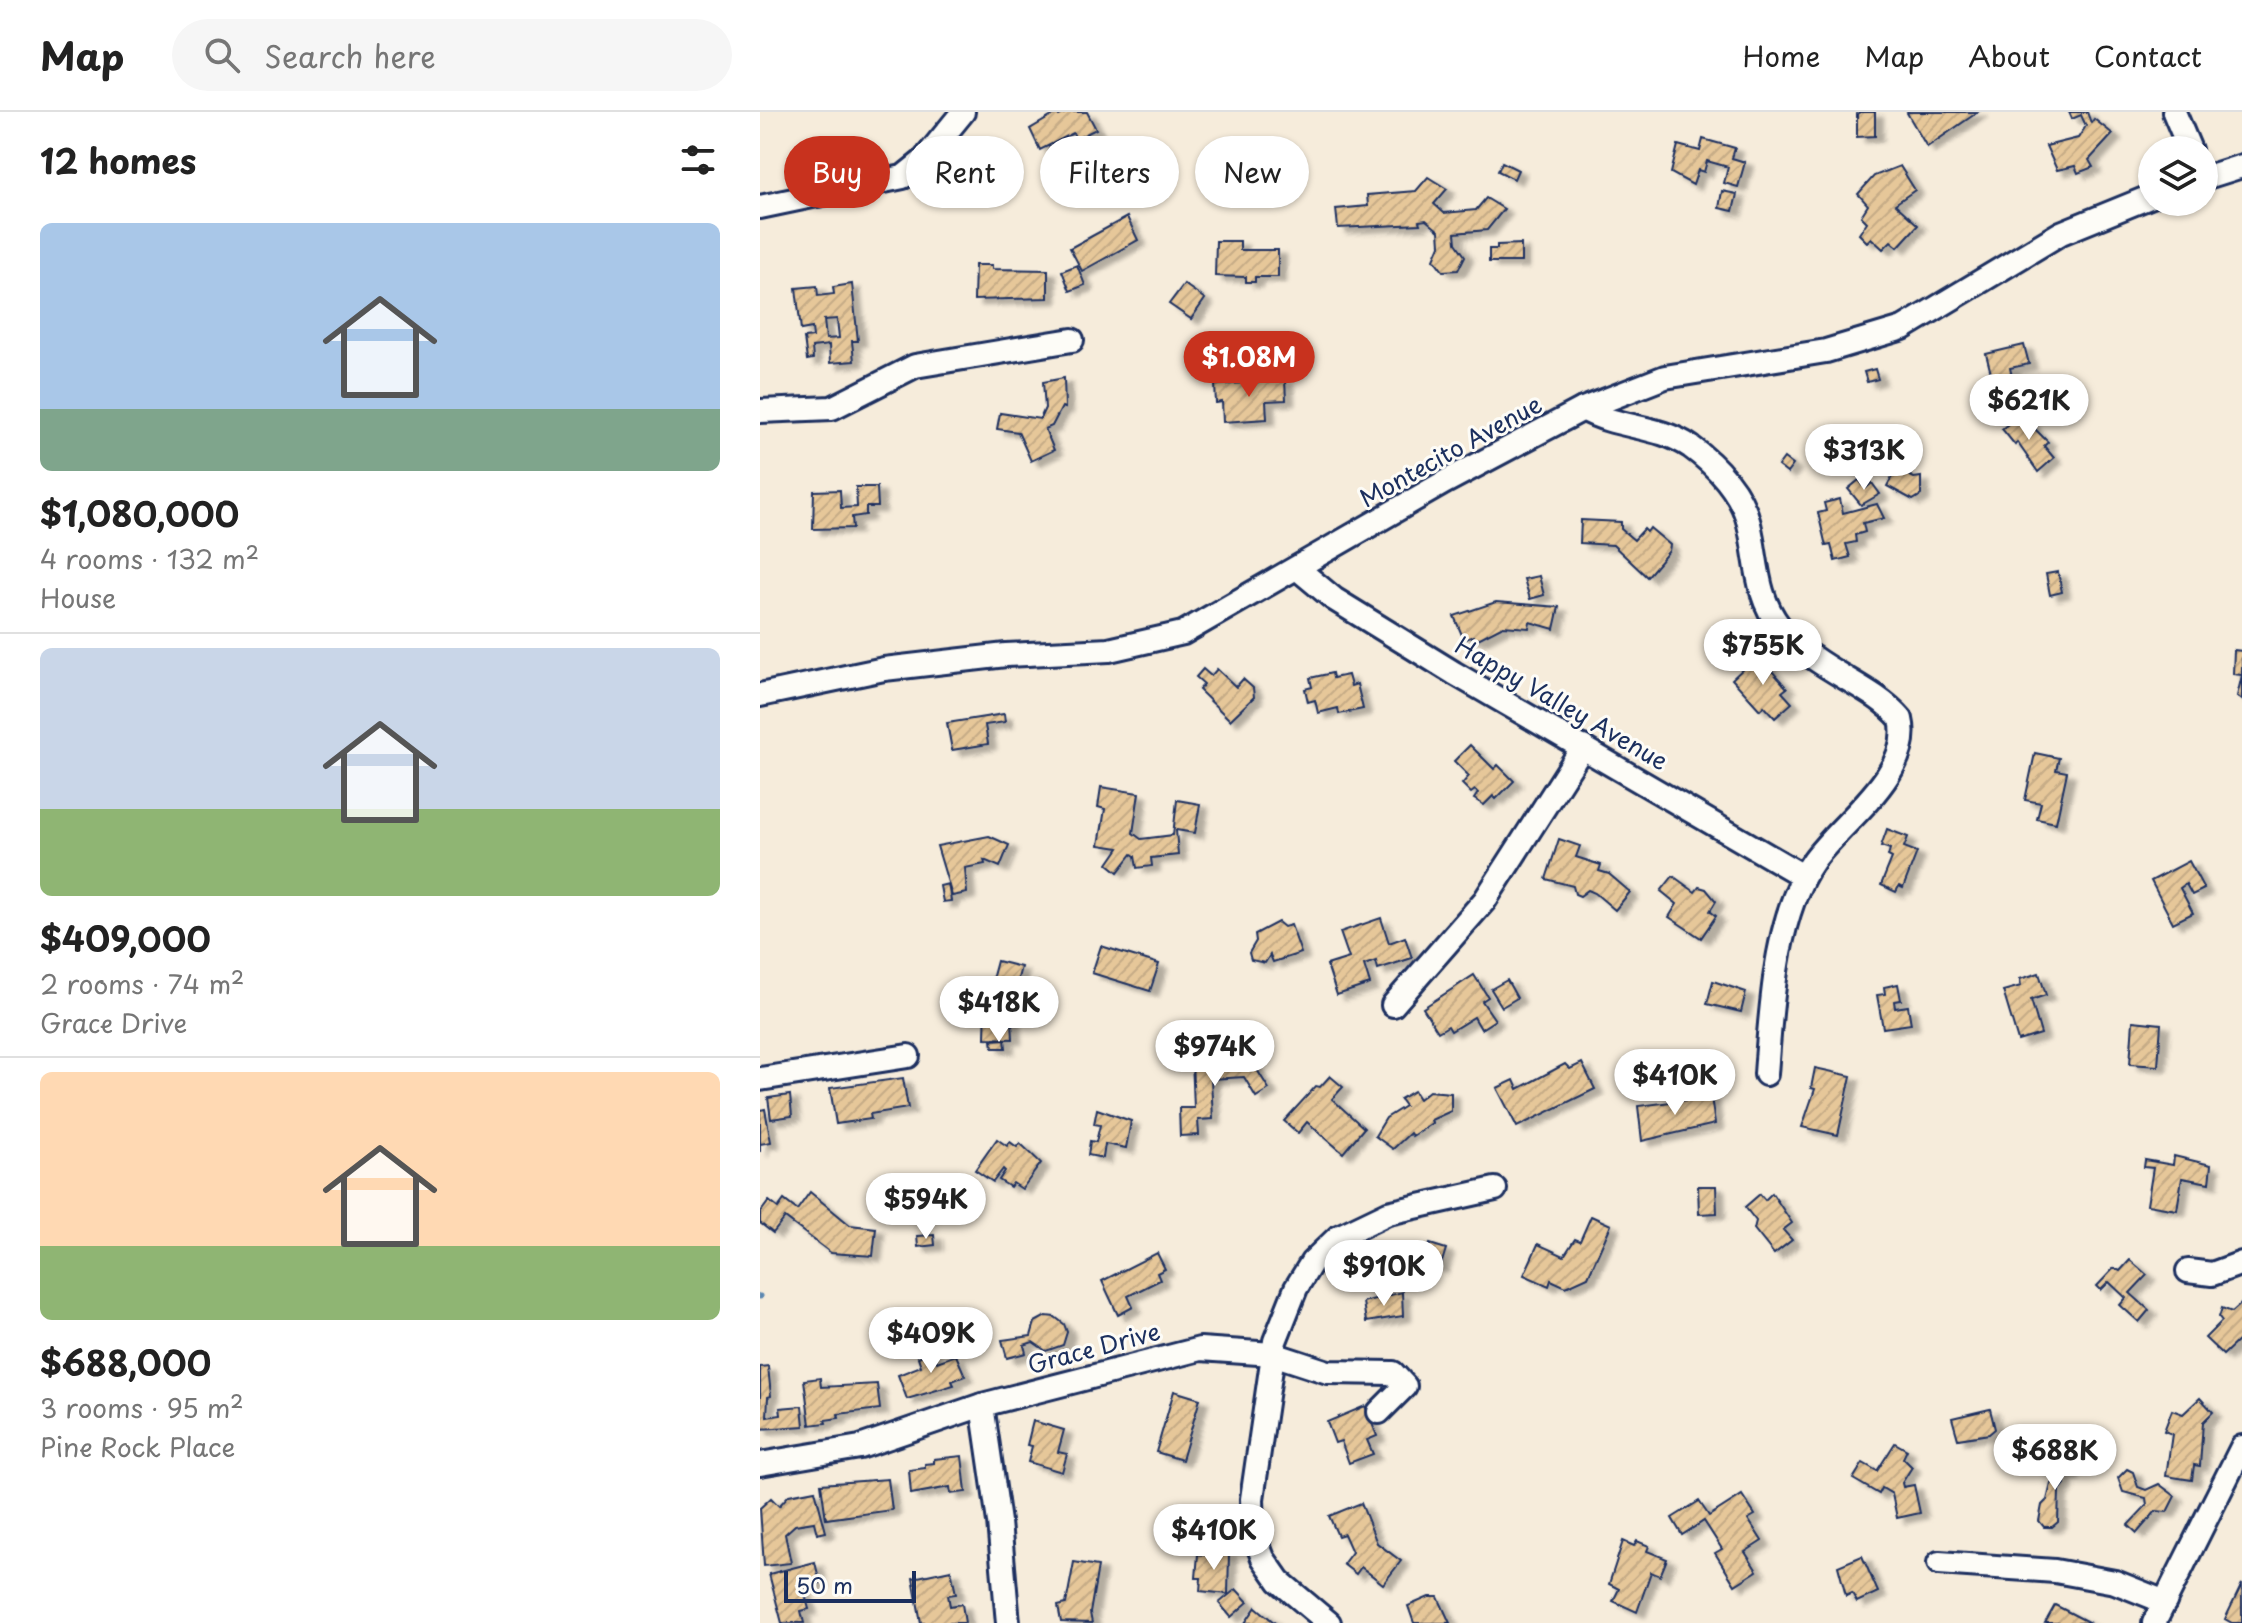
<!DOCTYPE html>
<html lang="en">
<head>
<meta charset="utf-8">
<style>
	:root { --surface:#fff; --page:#f6f6f6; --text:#222; --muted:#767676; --line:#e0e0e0; --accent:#c8321e }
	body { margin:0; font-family:"Playpen Sans",sans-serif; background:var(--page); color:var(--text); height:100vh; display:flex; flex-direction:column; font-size:30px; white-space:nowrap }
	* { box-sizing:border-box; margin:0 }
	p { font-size:26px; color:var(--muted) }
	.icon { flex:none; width:44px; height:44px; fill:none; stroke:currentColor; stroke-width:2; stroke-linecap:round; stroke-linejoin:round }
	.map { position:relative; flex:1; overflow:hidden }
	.side { display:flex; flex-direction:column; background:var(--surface); width:760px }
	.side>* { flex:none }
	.guide { position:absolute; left:24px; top:24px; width:760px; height:72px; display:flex; gap:16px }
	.tools { position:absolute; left:1378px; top:24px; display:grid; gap:16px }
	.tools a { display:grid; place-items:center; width:80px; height:80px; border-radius:50%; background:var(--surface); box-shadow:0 2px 6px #0004; font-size:40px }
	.scale { position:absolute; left:24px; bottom:20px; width:132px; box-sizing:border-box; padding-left:8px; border:4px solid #1b2f5e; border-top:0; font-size:22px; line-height:28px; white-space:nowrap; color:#1b2f5e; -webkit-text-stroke:6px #fdfcf7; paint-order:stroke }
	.price { position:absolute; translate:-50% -68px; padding:0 18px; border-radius:28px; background:#fff; color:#222; font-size:26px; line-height:52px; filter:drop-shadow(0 2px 4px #0008) }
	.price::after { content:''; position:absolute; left:50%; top:48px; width:24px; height:18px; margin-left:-12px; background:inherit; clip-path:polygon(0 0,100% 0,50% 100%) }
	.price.current { background:var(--accent); color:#fff }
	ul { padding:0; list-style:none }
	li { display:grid; align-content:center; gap:16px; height:424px; padding:0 40px }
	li+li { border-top:2px solid var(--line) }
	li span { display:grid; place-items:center; height:248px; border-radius:12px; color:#555 }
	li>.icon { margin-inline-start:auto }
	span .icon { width:144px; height:144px; fill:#fffc; stroke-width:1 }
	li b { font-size:34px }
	h2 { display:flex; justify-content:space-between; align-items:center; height:96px; padding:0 40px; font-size:34px }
	.chip { padding:0 28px; border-radius:36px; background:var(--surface); box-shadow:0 2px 6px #0004; font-size:28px; line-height:72px }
	.chip.current { background:var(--accent); color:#fff }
	header { display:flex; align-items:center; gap:48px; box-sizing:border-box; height:112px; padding:0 40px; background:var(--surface); border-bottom:2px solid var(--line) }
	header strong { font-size:38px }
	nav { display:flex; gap:44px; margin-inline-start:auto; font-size:28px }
	.search { width:560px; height:72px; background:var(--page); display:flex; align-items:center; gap:20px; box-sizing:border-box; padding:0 28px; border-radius:44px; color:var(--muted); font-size:30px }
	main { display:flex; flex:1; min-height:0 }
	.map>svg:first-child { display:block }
</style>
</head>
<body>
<header>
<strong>Map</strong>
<div class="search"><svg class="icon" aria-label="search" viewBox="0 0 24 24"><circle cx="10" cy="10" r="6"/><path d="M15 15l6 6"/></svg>Search here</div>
<nav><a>Home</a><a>Map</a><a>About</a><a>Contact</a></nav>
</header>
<main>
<section class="side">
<h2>12 homes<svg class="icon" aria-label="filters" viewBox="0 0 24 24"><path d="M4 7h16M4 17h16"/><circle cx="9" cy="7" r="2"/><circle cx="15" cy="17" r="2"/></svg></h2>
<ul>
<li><span style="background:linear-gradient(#a9c7e8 75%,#7fa58c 0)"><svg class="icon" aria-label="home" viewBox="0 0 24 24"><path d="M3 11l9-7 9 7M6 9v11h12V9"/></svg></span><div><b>$1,080,000</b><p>4 rooms · 132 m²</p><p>House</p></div></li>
<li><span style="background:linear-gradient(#c9d6e8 65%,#8fb573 0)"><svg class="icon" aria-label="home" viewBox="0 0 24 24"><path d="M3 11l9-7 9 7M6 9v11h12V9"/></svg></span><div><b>$409,000</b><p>2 rooms · 74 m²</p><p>Grace Drive</p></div></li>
<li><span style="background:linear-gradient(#ffd9b3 70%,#8fb573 0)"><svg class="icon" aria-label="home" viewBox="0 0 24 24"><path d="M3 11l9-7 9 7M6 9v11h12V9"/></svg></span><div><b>$688,000</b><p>3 rooms · 95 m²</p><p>Pine Rock Place</p></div></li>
</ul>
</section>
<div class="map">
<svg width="1482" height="1511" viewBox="0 0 1482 1511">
	<defs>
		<pattern id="building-hatch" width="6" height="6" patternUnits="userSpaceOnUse" patternTransform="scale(2)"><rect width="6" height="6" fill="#e6c799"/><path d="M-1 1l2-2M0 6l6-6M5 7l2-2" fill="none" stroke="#c5ab86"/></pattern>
		<filter id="shadow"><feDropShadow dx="8" dy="5" stdDeviation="2" flood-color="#0004"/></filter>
	</defs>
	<rect width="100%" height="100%" fill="#f6ecdb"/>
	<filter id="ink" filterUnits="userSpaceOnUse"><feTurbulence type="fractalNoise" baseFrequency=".0125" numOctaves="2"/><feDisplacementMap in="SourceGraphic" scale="16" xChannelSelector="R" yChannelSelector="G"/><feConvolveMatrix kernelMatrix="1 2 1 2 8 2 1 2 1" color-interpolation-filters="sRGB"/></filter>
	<g filter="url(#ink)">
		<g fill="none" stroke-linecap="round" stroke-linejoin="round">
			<path stroke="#5d88b1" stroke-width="5" d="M0,1184v1"/>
		</g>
		<g fill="url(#building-hatch)" stroke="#1b2f5e" stroke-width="2" fill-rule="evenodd" filter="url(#shadow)">
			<path d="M307,0h20l9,17 -20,10 -3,-6 -33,17 -10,-21 27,-16 2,3z"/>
			<path d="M1100,0h15v24l-18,1v-23z"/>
			<path d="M1218,0l-51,35 -20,-34 2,-1z"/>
			<path d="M1309,0h18l4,11 3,-4 19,15 -24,26 4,7 -15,6 -3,-7 -18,4 -11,-24 32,-8 8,-12 -5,-11 -9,4z"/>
			<path d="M943,27l32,9 -3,10 13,4 -7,25 -14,-4 4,-16 -21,-6 -3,11 -6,-2 -5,15 -22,-12 7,-28 22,6z"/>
			<path d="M742,50l16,8 -4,9 -16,-8z"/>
			<path d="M1140,54l15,24 -20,14 23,21 -20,22 -7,-6 -8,8 -12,-11 -4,4 -8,-8 8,-12 -6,-6 7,-11 -10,-11 16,-18z"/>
			<path d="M668,65l19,12 -13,15 10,9 32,-3 10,-12 18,11 -17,21 -32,3 1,10 9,13 -7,14 -15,1 -9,-12 6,-14 -1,-14 -13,-11 -7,1 1,3 -82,4 -2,-19 32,-3 -1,-11 49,-4z"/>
			<path d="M962,79l15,3 -4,17 -14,-3z"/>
			<path d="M367,105l11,23 -56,31 -12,-23z"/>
			<path d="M456,129h24v9h38v27h-23v5h-9v-5l-31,-1z"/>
			<path d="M761,132v18h-32v-13h8v-4z"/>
			<path d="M215,153h17v4l56,1v28l-74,2z"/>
			<path d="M317,153l8,20 -15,6 -8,-20z"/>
			<path d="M92,172l6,57h-6l2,20 -24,2 -1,-18 -17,2 1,12 -6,1 -3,-22 9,-1 -1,-9 -11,2 -5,-42 21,-2 1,10 16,-2 -1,-7zM77,207l2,19 -13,1 -2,-19z"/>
			<path d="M424,172l21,15 -14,20 -22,-15z"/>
			<path d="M1264,233l5,19 -19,4 3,13 -19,4 -8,-31z"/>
			<path d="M1115,257l3,10 -11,3 -3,-10z"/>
			<path d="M304,266l1,30 -3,-1 -10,19 -7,3 9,21 -23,11 -13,-29 -21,-3 3,-16 40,6 5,-11 -2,-26z"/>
			<path d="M525,268l1,20 -20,1 1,18 -44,3 -1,-20 -6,1 -1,-18z"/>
			<path d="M1260,302l28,28 -4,4 10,12 -16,14 -21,-30 -2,3 -13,-16z"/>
			<path d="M1024,346l9,7 -6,8 -9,-7z"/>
			<path d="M1136,357l18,9 7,-1v18l-8,5 -26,-14z"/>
			<path d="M1099,368l7,8 6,-5 8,11 -19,11 -13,-16z"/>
			<path d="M96,375h21l1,20h-12v8l-14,2 1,11 -40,1 1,-38 26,-1 1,18 16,-1z"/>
			<path d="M1080,387l3,14 34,-9 7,14 -21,5 2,9 -10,3 1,7 -10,2 4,13 -15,4 -4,-16 -5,1 -8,-33 8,-2 -2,-8z"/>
			<path d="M821,408l40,2v7l13,11 10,-11 3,3 3,-4 20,17 -1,6 -22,26 -34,-32 -33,-2z"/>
			<path d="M1298,460l4,20 -12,3 -4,-21z"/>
			<path d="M779,464l5,19 -14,4 -6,-20z"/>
			<path d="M736,490l63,5 -5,22 -24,-7 -1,6 -26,-2 -27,14 -3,-4 -9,4 -10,-24z"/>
			<path d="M1474,538l8,1v49l-5,-4 5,-21 -9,-1z"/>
			<path d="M998,543l29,33 -5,4 10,11 -17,15 -11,-12 -4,4 -28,-31z"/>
			<path d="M443,557l8,7 6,-7 19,18 7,-8 10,9 1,9 -24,23 -31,-30 5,-6 -8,-7z"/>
			<path d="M572,561l1,5 15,-3 3,11 6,-2 6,25 -24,5 -1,-6 -20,5 -3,-13 -7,2 -3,-13 7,-2 -2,-9z"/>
			<path d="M244,602l1,8 -20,3 3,19 -36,6 -5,-27z"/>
			<path d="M710,633l24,24 4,-4 16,16 -18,18 -3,-3 -9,9 -10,-6 4,-6 -3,-3 -4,3 -9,-9 7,-8 -15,-15z"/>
			<path d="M1275,641l24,5 -3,12 11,2 -11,51 -19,-4 4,-16 -16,-3z"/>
			<path d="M341,675l38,6 -6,40 8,6 32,-4 4,-35 23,4 -5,29 -19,-3 2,25 -27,3 1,8 -15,2 -2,-12 -3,-2 -14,18 -10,-8 11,-16 -20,-3 6,-36 -7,-2z"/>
			<path d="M1127,717l21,8 -4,10 13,5 -14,36 -4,-2 -3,6 -15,-7 11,-27 -4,-2 2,-7 -9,-3z"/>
			<path d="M229,724l20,9 -9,22 -16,-7 1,4 -20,4 2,25 -15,3 -15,-50z"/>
			<path d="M799,727l21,7 -4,11 25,8 -2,6 10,3 21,18 -15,18 -20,-17 -7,-3 -8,6 -5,-2 -2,-8 -27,-7z"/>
			<path d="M1429,749l15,28 -12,6 -6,-11 -6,4 13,25 -20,10 -22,-42z"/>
			<path d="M913,764l22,16 4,-5 7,2 10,12 -6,10 6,5 -15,22 -32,-21 8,-13 -16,-13z"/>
			<path d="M188,772l3,17 -8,1 -3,-16z"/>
			<path d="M621,806l8,25 16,-6 7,21 -34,11 -2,-8 -12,4 6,19 -33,11 -10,-30 22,-7 -9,-26z"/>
			<path d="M518,810l6,5 7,-2 10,28 -28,9 -3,-7 -5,8 -14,-3 -2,-7 7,-12 -1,-7z"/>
			<path d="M341,834l58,18 -9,27 -58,-18z"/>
			<path d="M237,849l24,6 -10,38 2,34 -28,-1 1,-36z"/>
			<path d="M1279,861l7,22 -15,5 10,34 -23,7 -15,-50 18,-5 -1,-7z"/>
			<path d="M714,863l14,22 -6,4 13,19 -14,9 -7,-12 -23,14 -3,-5 -10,6 -15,-24z"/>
			<path d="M747,868l10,18 -15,9 -11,-18z"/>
			<path d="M953,869l33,11 -5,20 -34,-8z"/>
			<path d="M1138,872l3,16 -7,1 1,7 13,-2 3,18 -28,4 -6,-33 8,-1 -1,-7z"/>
			<path d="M1373,909l28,3 -3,42 -28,-2z"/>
			<path d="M245,927l1,9h-13l-1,-8z"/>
			<path d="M489,945l20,32 -13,8 -12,-20 -33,2 2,40 -15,1 1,15 -19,1 -1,-28h15l-2,-49z"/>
			<path d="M822,951l13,26 -78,38 -20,-39 17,-8 4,9 47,-25 5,5z"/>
			<path d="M1055,956l36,8 -13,59 -36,-8 13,-38 -4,-1z"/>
			<path d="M570,964l13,11 -11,12 32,29 -21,25 -36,-31 -9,11 -14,-12 32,-35 4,1z"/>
			<path d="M143,966l5,30 -38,6 1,5 -35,5 -6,-36z"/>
			<path d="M654,979l5,8 10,-8 22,2v18l-20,9 1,3 -20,13 -2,-3 -17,16 -18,-13 11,-18 19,-12 -5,-7z"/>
			<path d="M30,983l2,21 -21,3 -3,-21z"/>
			<path d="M951,985l4,27 -73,17 -4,-35z"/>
			<path d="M5,997l6,33 -11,2v8v-42z"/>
			<path d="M337,997l34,12 -5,27 -21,-4 -2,14 -15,-3 2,-14 6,1 4,-17 -6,-1z"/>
			<path d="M237,1027l10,7 3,-4 7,5 3,-4 21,20 -19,26 -9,-6 -3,4 -11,-7 6,-9 -2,-2 -10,13 -18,-12z"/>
			<path d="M1414,1044l37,9 -2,18 -27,-5 -5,32 -30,-5 6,-37 -9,-1 1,-7 28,5z"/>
			<path d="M938,1074h18l1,27 -18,1z"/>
			<path d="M50,1080l40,33 26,3 -3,28 -42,-3 -46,-35 -12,15 -13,-10v-10l9,-12 9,7 6,-8 13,10z"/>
			<path d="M1012,1081l20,30 -9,7 9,10 -18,14 -20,-25 2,-8 -11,-14 15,-13 5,6z"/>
			<path d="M831,1104l20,9 -23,52 -22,10 -15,-7 -2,6 -25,-11 14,-31 26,12 11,-17 5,2z"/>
			<path d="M174,1123l1,10 -17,2 -1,-11z"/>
			<path d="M670,1132l16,5 -6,19 -16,-6z"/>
			<path d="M397,1141l8,16 -8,4 3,7 -32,16 5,11 -15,8 -16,-34z"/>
			<path d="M1370,1148l17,15 -17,18 19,17 -10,12 -19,-17 6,-7 -17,-16 -8,8 -4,-4 17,-18 6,3z"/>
			<path d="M642,1180l1,24 -37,6 -3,-20z"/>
			<path d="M1482,1191v34l-19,18 -18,-17 17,-17 -3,-4 3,-9 10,4z"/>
			<path d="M286,1204l9,1 9,7 3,8 -4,13 -17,6 -13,-9 -9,3 2,8 -19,5 -5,-18 29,-4 4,-14z"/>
			<path d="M173,1239l4,11 19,-7 9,21 -13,5 2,4 -47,14 -9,-24 23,-9 -3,-9z"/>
			<path d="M8,1254l3,30 -3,1 -1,20 14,-2 -1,-7 22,-2 2,20 -44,3v-62z"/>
			<path d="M60,1266l1,9 56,-3 3,25 -42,5 1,4 -14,2 1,3 -16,2 -6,-45z"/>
			<path d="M414,1279l26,8 -18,61 -26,-8z"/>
			<path d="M1440,1286l13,14 -10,10 -3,44 -6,-1 -2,15 -26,-4 6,-42 -8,-3 8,-21 11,4z"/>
			<path d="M605,1294l12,30 -10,4 6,14 -24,9 -8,-22 -6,2 -8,-21z"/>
			<path d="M1230,1297l5,20 -6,5 -31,5 -6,-21z"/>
			<path d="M273,1309l31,9 -6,22 9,2 -5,18 -34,-10 4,-16 -5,-1z"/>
			<circle cx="1332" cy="1338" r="9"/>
			<path d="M1135,1331l12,7 -4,8 9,9 -10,16 1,4 11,-2 6,28 -23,5 -5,-24 -10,-6 -3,6 -26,-15 10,-16 14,8z"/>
			<path d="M202,1344l4,36 -15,2 -1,-7 -39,7 -2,-24 16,-2v-4l9,-1v-4z"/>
			<path d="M1308,1347l6,9 -4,7h-6l1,9 -6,7 -1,31 -6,5h-8l-5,-6 3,-16 5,-5 4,-16 8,-5 -11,-6 2,-11z"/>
			<path d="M1367,1357l6,3 5,15 8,3 13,-6 16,12 -8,16 -11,-1 -19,22 -9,-8 19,-20 -1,-7 -23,-6 -5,-14z"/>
			<path d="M128,1367l4,31 -66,9 -5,-35z"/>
			<path d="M55,1378l11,42 -9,2 -3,-12 -19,3 -10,9 6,29 -27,3 -4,-58 11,-10 8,8 10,-11z"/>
			<path d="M982,1383l13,20 -7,4 14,22 -17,11 12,19 -22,14 -20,-32 7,-4 -18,-28 -22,14 -10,-17 27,-17 10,15z"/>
			<path d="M601,1391l16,40 24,18 -18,23 -22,-17 -5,7 -13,-10 9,-12 -8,-18 -6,2 -9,-20z"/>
			<path d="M863,1429l11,5 3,-5 12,5 -2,5 20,8 -7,17 -9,-4 -14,40 -24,-11 6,-12 -10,-5z"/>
			<path d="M453,1439l16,2 -1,41 -28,-3 1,-13h-5l2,-24 15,2z"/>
			<path d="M1102,1444l16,36 -21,10 -5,-9 -6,3 -8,-30z"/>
			<path d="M55,1450l5,21 -17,5 6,21 -8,2 3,12h-22l-13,-49z"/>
			<path d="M314,1450l24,4 -8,47 2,10 -31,-1 -3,-16 8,-2z"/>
			<path d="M191,1458l5,24 -8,1 2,11 12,-2 3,19h-44l-8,-45z"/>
			<path d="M1482,1472v39h-10l-7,-4z"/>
			<path d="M476,1477l12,13 -17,15 -12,-14z"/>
			<path d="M669,1485h9l12,26h-36l-6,-17z"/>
			<path d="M1295,1493l35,18h-45z"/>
			<path d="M496,1495l19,16h-30z"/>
		</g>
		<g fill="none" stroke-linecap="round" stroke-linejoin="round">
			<defs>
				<g id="minor">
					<path d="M1414,0l16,38"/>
					<path d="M1444,66l38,-12"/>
					<path d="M0,95l143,-30 20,-16 40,-49"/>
					<path d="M823,297c35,20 74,15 108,38 25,18 51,46 58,77 9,37 6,71 31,103 35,44 90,56 121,92 13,54 -58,101 -87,141 -39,55 -43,149 -48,214"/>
					<path d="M0,299l72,-3 83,-42 157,-26"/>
					<path d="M538,457l36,30 120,74 349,203"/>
					<path d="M0,583l124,-26 122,-14 103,-5 74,-17 262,-151 138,-73 82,-32 161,-26 77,-23 158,-95 91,-37"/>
					<path d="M633,893l92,-105 98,-153"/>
					<path d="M0,967l148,-23"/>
					<path d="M1428,1159l24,3 30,-11"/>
					<path d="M222,1293l17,117 9,101"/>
					<path d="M0,1352l100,-17 122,-42 218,-56 73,5 55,18 65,1 12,13 -26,26"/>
					<path d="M1179,1451l116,8 60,11 50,20"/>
					<path d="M569,1511l-50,-42 -16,-23 -10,-26 -1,-33 23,-158 21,-53 16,-26 26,-25 50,-24 107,-24"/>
					<path d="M1394,1511l88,-176"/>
				</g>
			</defs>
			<use href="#minor" stroke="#1b2f5e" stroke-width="28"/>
			<use href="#minor" stroke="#fdfcf7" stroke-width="22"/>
		</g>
	</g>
	<g text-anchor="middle" stroke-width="6" stroke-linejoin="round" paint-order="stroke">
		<g font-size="24" fill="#1b2f5e" stroke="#fdfcf7">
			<text transform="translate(691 340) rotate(-29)" y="8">Montecito Avenue</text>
			<text transform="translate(801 592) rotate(30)" y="8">Happy Valley Avenue</text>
			<text transform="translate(334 1237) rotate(-15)" y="8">Grace Drive</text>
		</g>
	</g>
</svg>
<div class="tools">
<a><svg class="icon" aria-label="layers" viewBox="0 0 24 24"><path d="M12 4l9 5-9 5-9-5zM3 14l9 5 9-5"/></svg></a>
</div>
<div class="scale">50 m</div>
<b class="price current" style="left:489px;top:287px">$1.08M</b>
<b class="price" style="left:1269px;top:330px">$621K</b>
<b class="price" style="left:1104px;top:380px">$313K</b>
<b class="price" style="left:1003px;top:575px">$755K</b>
<b class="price" style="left:239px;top:932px">$418K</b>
<b class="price" style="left:455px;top:976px">$974K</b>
<b class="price" style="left:915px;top:1005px">$410K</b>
<b class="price" style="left:166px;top:1129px">$594K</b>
<b class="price" style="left:624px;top:1196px">$910K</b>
<b class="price" style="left:171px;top:1263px">$409K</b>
<b class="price" style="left:1295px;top:1380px">$688K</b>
<b class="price" style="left:454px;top:1460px">$410K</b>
<div class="guide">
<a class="chip current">Buy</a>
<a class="chip">Rent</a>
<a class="chip">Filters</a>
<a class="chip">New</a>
</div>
</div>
</main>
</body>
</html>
